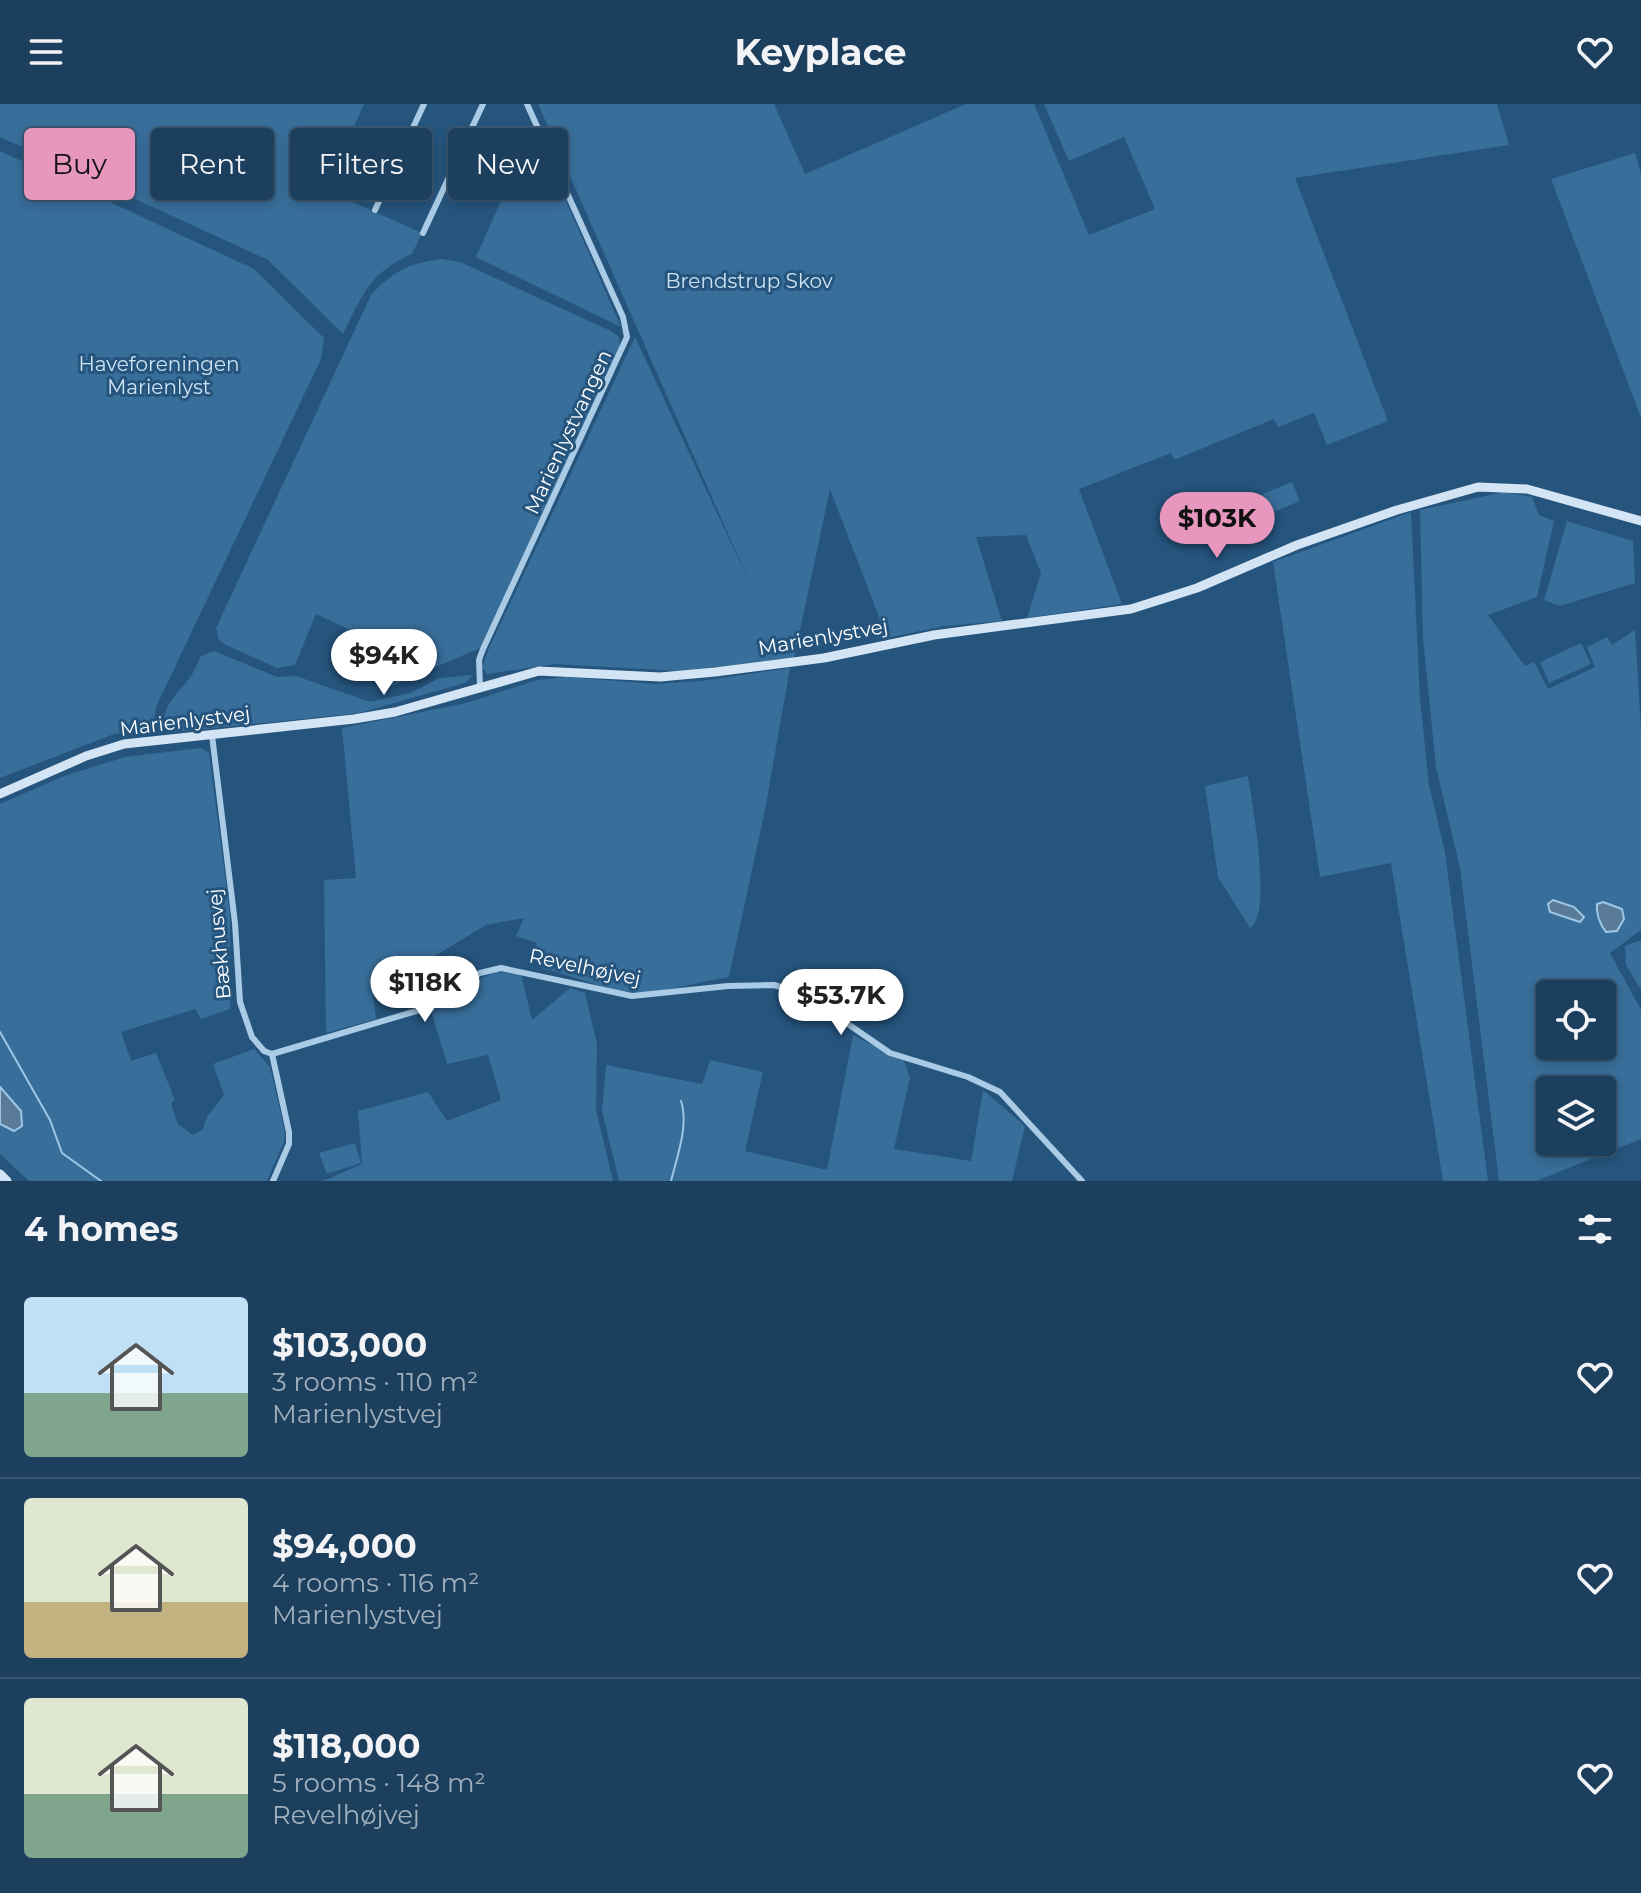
<!DOCTYPE html>
<html lang="en">
<head>
<meta charset="utf-8">
<style>
	:root { --surface:#1c3f5e; --page:#254664; --text:#f1f3f6; --muted:#a0afbc; --line:#3a5873; --accent:#e797bd }
	body { margin:0; font-family:Montserrat,sans-serif; background:var(--page); color:var(--text); height:100vh; display:flex; flex-direction:column; font-size:30px; white-space:nowrap }
	* { box-sizing:border-box; margin:0 }
	p { font-size:26px; color:var(--muted) }
	.icon { flex:none; width:44px; height:44px; fill:none; stroke:currentColor; stroke-width:2; stroke-linecap:round; stroke-linejoin:round }
	.map { position:relative; height:1077px; overflow:hidden }
	.panel { display:flex; flex-direction:column; background:var(--surface); flex:1 }
	.panel>* { flex:none }
	.top-card { position:absolute; left:24px; top:24px; width:800px; height:72px; display:flex; gap:16px }
	.fabs { position:absolute; left:1536px; top:876px; display:grid; gap:16px }
	.fabs a { display:grid; place-items:center; width:80px; height:80px; border-radius:8px; background:var(--surface); box-shadow:0 4px 12px #0003,0 0 0 2px var(--line); font-size:40px }
	.price { position:absolute; translate:-50% -68px; padding:0 18px; border-radius:28px; background:#fff; color:#222; font-size:26px; line-height:52px; filter:drop-shadow(0 2px 4px #0008) }
	.price::after { content:''; position:absolute; left:50%; top:48px; width:24px; height:18px; margin-left:-12px; background:inherit; clip-path:polygon(0 0,100% 0,50% 100%) }
	.price.selected { background:var(--accent); color:#111 }
	ul { padding:0; list-style:none }
	li { display:flex; align-items:center; gap:24px; height:200px; padding:0 24px }
	li+li { border-top:2px solid var(--line) }
	li span { display:grid; place-items:center; flex:none; width:224px; height:160px; border-radius:8px; color:#555 }
	li>.icon { margin-inline-start:auto }
	span .icon { width:96px; height:96px; fill:#fffc; stroke-width:1 }
	li b { font-size:34px }
	h2 { display:flex; justify-content:space-between; align-items:center; height:96px; padding:0 24px; font-size:34px }
	.pill { padding:0 28px; border-radius:8px; background:var(--surface); box-shadow:0 4px 12px #0003,0 0 0 2px var(--line); font-size:28px; line-height:72px }
	.pill.selected { background:var(--accent); color:#111 }
	header { display:flex; justify-content:space-between; align-items:center; height:104px; padding:0 24px; background:var(--surface); font-size:36px; font-weight:700 }
	.map>svg:first-child { display:block }
</style>
</head>
<body>
<header><svg class="icon" aria-label="menu" viewBox="0 0 24 24"><path d="M4 6h16M4 12h16M4 18h16"/></svg>Keyplace<svg class="icon" aria-label="heart" viewBox="0 0 24 24"><path d="M12 20l-8-8c-3-5 5-10 8-4 3-6 11-1 8 4z"/></svg></header>
<div class="map">
<svg width="1641" height="1077" viewBox="0 0 1641 1077">
	<rect width="100%" height="100%" fill="#25547d"/>
	<g fill="#386e9a" fill-rule="evenodd">
		<path d="M0,0h364l-38,86 96,43 -10,21c-43,19 -49,40 -69,80l-75,-74 -268,-123z"/>
		<path d="M538,0h236l31,70 161,-70h68l55,131 66,-26 -31,-72 -55,24 -25,-57h453l12,41 -214,33 93,243 -61,24 -13,-32 -36,14 -4,-8 -100,41 -3,-7 -92,36 43,115 -95,14 14,-45 -15,-38 -50,2 26,84 -58,5 -57,12 -57,-149 -36,170 -116,12 -123,-7 -68,10 -5,-7 7,-19 146,-311 117,251z"/>
		<path d="M532,27l4,1 85,195 -145,-70z"/>
		<path d="M0,47l254,118 70,69 -3,21 -165,348 -3,22 -39,5 -114,44z"/>
		<path d="M1635,49l6,20v245l-90,-239z"/>
		<path d="M441,155l19,3 151,69 8,6 1,10 -140,301 -95,41 -8,-3 17,-35 -78,-37 -21,51 -18,3 -51,-23 -7,-5 -3,-12 155,-333c22,-24 39,-32 70,-36z"/>
		<path d="M1292,378l8,19 -41,17 -8,-19z"/>
		<path d="M1504,388l28,5 7,18 15,6 -17,76 -49,18 37,51 9,-4 14,27 47,-22 -8,-20 20,-10 5,8 23,-15 6,99v201l-31,23 31,57v129l-105,42h-37l-39,-313 -24,-101 -13,-129 -3,-128zM1550,890h52v52h-52zM1550,986h52v52h-52z"/>
		<path d="M1411,408l9,186 9,87 16,67 43,329h-45l-52,-318 -71,14 -47,-315z"/>
		<path d="M1567,417l66,20 2,42 -75,23 -16,-6z"/>
		<path d="M1581,539l10,21 -42,19 -9,-21z"/>
		<path d="M214,547l63,26 19,-1 74,26 40,-9 30,-15 33,-3 -8,8 -106,30 -192,20c-10,-24 9,-37 21,-53 6,-7 9,-16 13,-24z"/>
		<path d="M790,564l-25,142 -36,167c-28,4 -58,14 -86,15 -36,1 -69,-17 -103,-24l3,-17 -7,-3 1,-5 -21,-7 8,-18 -38,7 -89,54 -25,5 4,35 -50,14 -2,-153 32,-2 -14,-150 124,-25 71,-23 30,-3 87,7 47,-3z"/>
		<path d="M201,644l8,5 21,160v96l-29,10 -6,-10 -74,23 10,29 25,-8 19,47 -4,3 7,21 15,11 10,-6 4,-12 17,-22 -11,-31 41,-15 16,18 15,64 -1,11 -17,39h-238l-29,-27v-350l64,-28 61,-19z"/>
		<path d="M1248,672c4,27 25,138 2,152l-32,-51 -13,-91z"/>
		<path d="M1641,836v50l-15,-25 -1,-19z"/>
		<path d="M496,868l25,2 11,46 38,-32 15,5 12,51 -1,66 17,71h-290l39,-17 -4,-53 70,-19 19,29 54,-21 -13,-45 -41,9 -16,-53 44,-30z"/>
		<path d="M853,931l51,26 6,17 -16,71 77,12 12,-71 42,36 -13,55h-393l-17,-70 4,-46 96,19 8,-24 53,12 -18,79 82,19z"/>
		<path d="M355,1039l6,20 -34,11 -8,-21z"/>
	</g>
	<g fill="#597b98" stroke="#9ec7e6" stroke-width="2">
		<path d="M1553,796l21,7 10,10 -4,5 -30,-10 -2,-8z"/>
		<path d="M1603,798l19,7 2,10 -7,12 -11,1c-6,-8 -10,-18 -9,-28z"/>
		<path d="M0,983l21,24 1,15 -8,5 -14,-7z"/>
	</g>
	<g fill="none" stroke-linecap="round" stroke-linejoin="round">
		<g stroke="#9ec7e6" stroke-width="2">
			<path d="M0,928l50,88 12,33 39,28"/>
			<path d="M671,1077c6,-24 18,-56 10,-80"/>
		</g>
		<g stroke="#aacbe5" stroke-width="6">
			<path d="M375,106l49,-106"/>
			<path d="M423,129l60,-129"/>
			<path d="M480,582l-1,-26 4,-11 144,-312 -4,-20 -96,-213"/>
			<path d="M212,631l23,188 5,79 12,35 12,14 8,3"/>
			<path d="M272,950l151,-45 57,-36 21,-5 131,28 96,-10 46,-1 14,4 31,15 71,49 78,24 32,15 82,89"/>
			<path d="M272,950l17,78v12l-16,37"/>
		</g>
		<g stroke="#d3e5f5" stroke-width="9">
			<path d="M0,690l86,-38 38,-12 230,-25 41,-7 144,-41 121,6 55,-5 109,-14 110,-23 197,-26 66,-21 100,-43 100,-35 81,-23 49,2 114,32"/>
			<path d="M0,1070l7,7"/>
		</g>
	</g>
	<g text-anchor="middle" stroke-width="6" stroke-linejoin="round" paint-order="stroke">
		<g font-size="20" fill="#cde3f4" stroke="#25547d">
			<text x="749" y="184">Brendstrup Skov</text>
			<text x="159" y="267">Haveforeningen<tspan x="159" dy="23">Marienlyst</tspan></text>
		</g>
		<g font-size="20" fill="#fff" stroke="#25547d">
			<text transform="translate(568 328) rotate(-65)" y="7">Marienlystvangen</text>
			<text transform="translate(823 533) rotate(-10)" y="7">Marienlystvej</text>
			<text transform="translate(185 617) rotate(-7)" y="7">Marienlystvej</text>
			<text transform="translate(219 840) rotate(-95)" y="7">Bækhusvej</text>
			<text transform="translate(585 863) rotate(12)" y="7">Revelhøjvej</text>
		</g>
	</g>
</svg>
<div class="fabs">
<a><svg class="icon" aria-label="locate" viewBox="0 0 24 24"><circle cx="12" cy="12" r="6"/><path d="M12 2v4M12 18v4M2 12h4M18 12h4"/></svg></a>
<a><svg class="icon" aria-label="layers" viewBox="0 0 24 24"><path d="M12 4l9 5-9 5-9-5zM3 14l9 5 9-5"/></svg></a>
</div>
<b class="price selected" style="left:1217px;top:456px">$103K</b>
<b class="price" style="left:384px;top:593px">$94K</b>
<b class="price" style="left:425px;top:920px">$118K</b>
<b class="price" style="left:841px;top:933px">$53.7K</b>
<div class="top-card">
<a class="pill selected">Buy</a>
<a class="pill">Rent</a>
<a class="pill">Filters</a>
<a class="pill">New</a>
</div>
</div>
<section class="panel">
<h2>4 homes<svg class="icon" aria-label="filters" viewBox="0 0 24 24"><path d="M4 7h16M4 17h16"/><circle cx="9" cy="7" r="2"/><circle cx="15" cy="17" r="2"/></svg></h2>
<ul>
<li><span style="background:linear-gradient(#bfe0f5 60%,#7fa58c 0)"><svg class="icon" aria-label="home" viewBox="0 0 24 24"><path d="M3 11l9-7 9 7M6 9v11h12V9"/></svg></span><div><b>$103,000</b><p>3 rooms · 110 m²</p><p>Marienlystvej</p></div><svg class="icon" aria-label="heart" viewBox="0 0 24 24"><path d="M12 20l-8-8c-3-5 5-10 8-4 3-6 11-1 8 4z"/></svg></li>
<li><span style="background:linear-gradient(#dfe7d0 65%,#c2b280 0)"><svg class="icon" aria-label="home" viewBox="0 0 24 24"><path d="M3 11l9-7 9 7M6 9v11h12V9"/></svg></span><div><b>$94,000</b><p>4 rooms · 116 m²</p><p>Marienlystvej</p></div><svg class="icon" aria-label="heart" viewBox="0 0 24 24"><path d="M12 20l-8-8c-3-5 5-10 8-4 3-6 11-1 8 4z"/></svg></li>
<li><span style="background:linear-gradient(#dfe7d0 60%,#7fa58c 0)"><svg class="icon" aria-label="home" viewBox="0 0 24 24"><path d="M3 11l9-7 9 7M6 9v11h12V9"/></svg></span><div><b>$118,000</b><p>5 rooms · 148 m²</p><p>Revelhøjvej</p></div><svg class="icon" aria-label="heart" viewBox="0 0 24 24"><path d="M12 20l-8-8c-3-5 5-10 8-4 3-6 11-1 8 4z"/></svg></li>
</ul>
</section>
</body>
</html>
